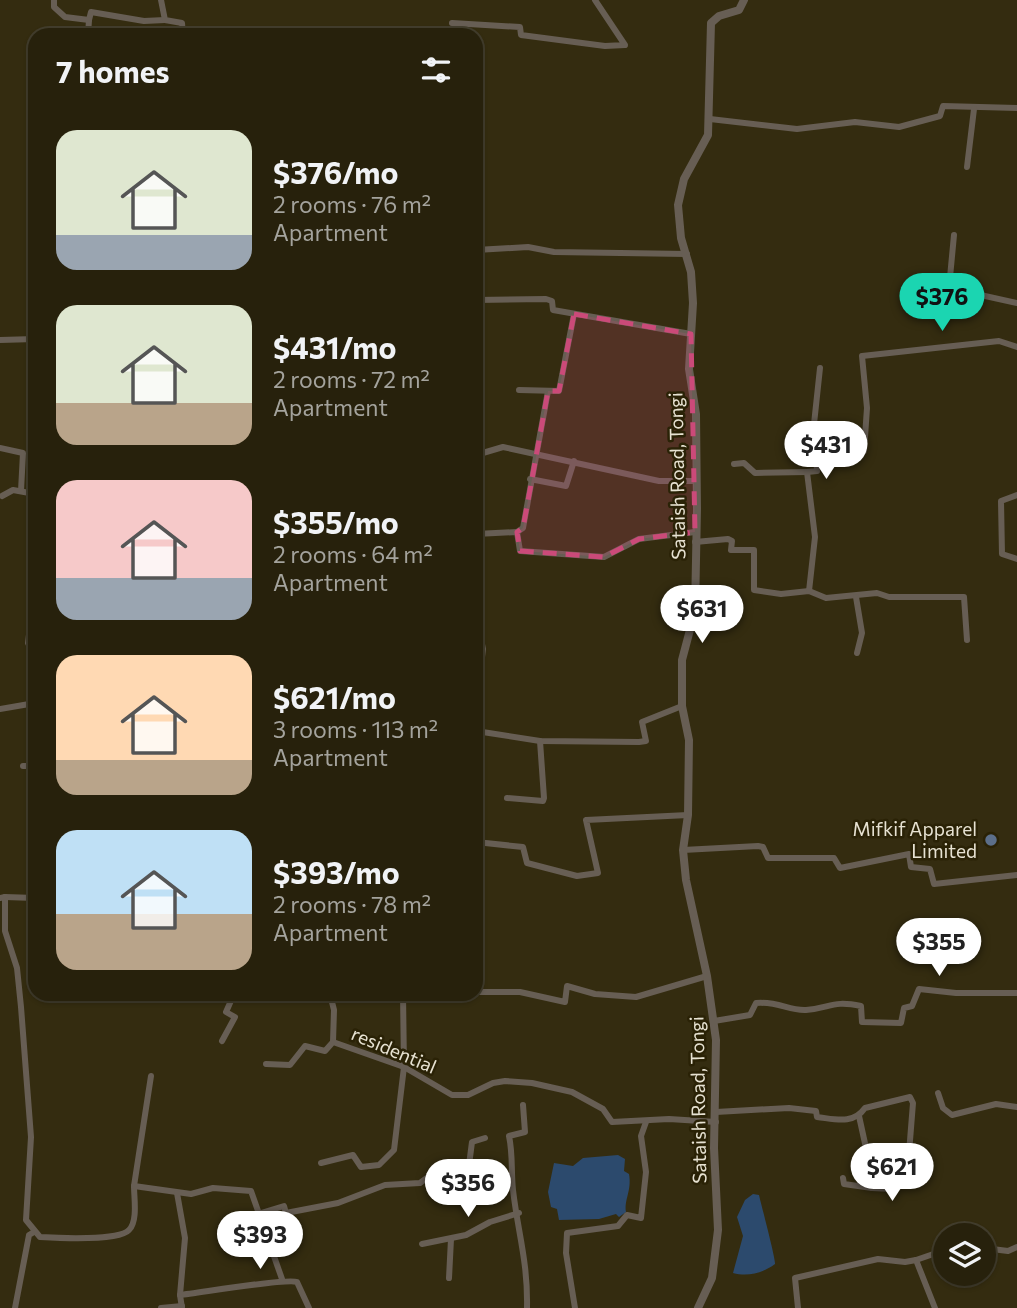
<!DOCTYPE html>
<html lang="en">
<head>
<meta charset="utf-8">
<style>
	:root { --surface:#27210c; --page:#2f2915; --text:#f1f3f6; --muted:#a4a39d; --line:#433e2d; --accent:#1bd5b1 }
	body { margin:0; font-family:Commissioner,sans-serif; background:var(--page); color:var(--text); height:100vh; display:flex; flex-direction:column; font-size:26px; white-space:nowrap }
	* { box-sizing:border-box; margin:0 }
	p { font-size:23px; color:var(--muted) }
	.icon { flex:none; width:38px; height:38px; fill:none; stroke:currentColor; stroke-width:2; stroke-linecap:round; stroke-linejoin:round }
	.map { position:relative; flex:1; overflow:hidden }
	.panel { position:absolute; left:28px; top:28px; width:455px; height:973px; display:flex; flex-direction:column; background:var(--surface); border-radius:21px; box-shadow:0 2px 5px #0004,0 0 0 2px var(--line) }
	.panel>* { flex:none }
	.buttons { position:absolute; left:933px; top:1223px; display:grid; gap:14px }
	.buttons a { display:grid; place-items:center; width:63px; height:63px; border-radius:50%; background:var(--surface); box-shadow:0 2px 5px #0004,0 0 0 2px var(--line); font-size:35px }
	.price { position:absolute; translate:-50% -60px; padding:0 16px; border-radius:24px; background:#fff; color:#222; font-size:23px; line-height:46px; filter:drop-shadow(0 2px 4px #0008) }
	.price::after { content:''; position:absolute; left:50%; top:42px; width:21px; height:16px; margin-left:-10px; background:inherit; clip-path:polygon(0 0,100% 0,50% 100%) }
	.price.current { background:var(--accent); color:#111 }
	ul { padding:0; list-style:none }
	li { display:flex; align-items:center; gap:21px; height:175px; padding:0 28px }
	li span { display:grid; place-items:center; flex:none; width:196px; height:140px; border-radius:21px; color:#555 }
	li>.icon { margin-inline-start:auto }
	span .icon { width:84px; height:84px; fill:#fffc; stroke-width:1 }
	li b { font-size:30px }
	h2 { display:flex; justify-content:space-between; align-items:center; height:84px; padding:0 28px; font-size:30px }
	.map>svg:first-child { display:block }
</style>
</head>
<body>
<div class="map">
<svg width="1017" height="1308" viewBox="0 0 1017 1308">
	<rect width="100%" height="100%" fill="#342c10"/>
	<g fill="#2c4a6d">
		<path d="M618,1155l7,4 -1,12 5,3c3,17 -5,25 -3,38l-7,5 -3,-3 -17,5 -40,1 -2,-11 -6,-2 -3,-15 6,-29 19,3 10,-8z"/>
		<path d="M753,1194l6,1c2,9 17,65 16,69 -12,9 -27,13 -42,9l10,-37 -6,-19 8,-17z"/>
	</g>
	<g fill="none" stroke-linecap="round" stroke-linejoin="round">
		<g stroke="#675e54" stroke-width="6">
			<path d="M54,0v7l11,10 24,3 2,-8 53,9 21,-1"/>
			<path d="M161,0l4,20 17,3 1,12"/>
			<path d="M452,23l68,4 1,8 84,11 20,-1 -30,-45"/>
			<path d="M88,35l1,-15"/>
			<path d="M710,119l87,10 58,-7 44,5 41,-11 3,-10 74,2"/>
			<path d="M967,167l7,-58"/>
			<path d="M954,235l-5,53 68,15"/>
			<path d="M476,250l52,-3 26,5 133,2"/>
			<path d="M476,300l70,-1 6,2 1,9 138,24"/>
			<path d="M0,340l35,-1"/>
			<path d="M519,390l40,1 15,-77"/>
			<path d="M0,448l23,5 -2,38"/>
			<path d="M476,455l27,-8 156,34h36"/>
			<path d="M816,456l48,-5 3,-43 -5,-52 137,-15 18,6"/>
			<path d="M734,464l10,-1 11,10 52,-1"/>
			<path d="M530,479l36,7 8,-25"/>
			<path d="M1017,495l-16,6 1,53 15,5"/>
			<path d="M2,496l11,-6 22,4"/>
			<path d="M517,532l6,-4 25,-137"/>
			<path d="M476,534l41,-2 3,19 84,6 35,-18 56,-7"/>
			<path d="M695,542l33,-3 4,2 -1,9h23v40l27,4 28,-3 17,7 51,-5 12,4h75l3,43"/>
			<path d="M35,583l-7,60 7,15"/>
			<path d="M809,591l6,-54 -8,-65 10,-1 -3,-47 6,-56"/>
			<path d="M856,597l6,36 -5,20"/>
			<path d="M476,614l7,35 -7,58"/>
			<path d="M0,709l35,-6"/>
			<path d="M476,731l64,10 99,1 7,-1 -4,-19 40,-16"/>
			<path d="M23,766h12"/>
			<path d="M507,798l36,3 1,-3 -4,-57"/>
			<path d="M476,842l47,5 4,16 50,13 21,-3 -12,-53 102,-5"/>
			<path d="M683,850l75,-4 5,1 5,11h66l6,10 69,-14 2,13 19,2 4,15 83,-9"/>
			<path d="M5,897l30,1"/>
			<path d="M0,898l5,-1v34l12,37 4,39 10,130 -5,83 14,17c17,1 79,4 89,-7 9,-9 5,-32 5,-44"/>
			<path d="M476,992h44l45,10 2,-16 28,8 41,3 71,-21"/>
			<path d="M330,994l4,16 -1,32"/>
			<path d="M714,1021l36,-6 6,-12c22,-2 33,8 50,7 25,-2 26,-10 55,-4l1,16 39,1 3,-15 8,-2 7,-17 37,4h61"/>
			<path d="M222,1041l13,-24 -9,-5 8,-18"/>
			<path d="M266,1064l24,1 15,-19 20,5 8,-9 71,25 48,28h16l25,-12 12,-2 27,2 40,9 31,17 9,13 57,-3 47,3"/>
			<path d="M151,1076l-17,110 57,8 22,-6 38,3 31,88"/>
			<path d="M938,1093l5,15 9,7 44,-11 21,3"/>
			<path d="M523,1105l2,27 -16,4c4,18 2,36 4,54 5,43 15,72 14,118"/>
			<path d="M716,1112l73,-4 27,3 1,6c18,2 36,8 48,-9l45,-11 3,6 -4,50"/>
			<path d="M321,1163l32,-8 8,12 18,-2 15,-15 10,-83 -1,-73"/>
			<path d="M843,1178l1,6 28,4 1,-8 -14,-64"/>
			<path d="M872,1188l21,1 4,-4"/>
			<path d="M177,1193l8,45 -5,57 2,13"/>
			<path d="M261,1213l23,-7 2,7 52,-10 47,-18 35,-2 15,-11 34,-7 3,-23 13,-4"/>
			<path d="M422,1244l44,-9 24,-13 29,-9"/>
			<path d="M984,1248l24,3 9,-4"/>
			<path d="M916,1260l29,-10"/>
			<path d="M449,1278l2,-39"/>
			<path d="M180,1295c19,-2 107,-17 117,-13l12,26"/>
			<path d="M15,1308l14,-73 5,-3"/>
			<path d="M161,1308l21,-2"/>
			<path d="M575,1308l-9,-55 1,-20 51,-7 9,-11 14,3 5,-46 -5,-36 5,-14"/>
			<path d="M798,1308l-3,-30 83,-19 27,3 11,-2 19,48"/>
		</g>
		<path stroke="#675e54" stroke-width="8" d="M698,1308l14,-30 6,-48 -4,-82 2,-108 -9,-64 -21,-96 -3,-30 5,-35 1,-75 -7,-34v-46l13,-49 2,-102 -1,-95 -7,-45 4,-66 -2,-31 -10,-34 -3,-33 6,-26 24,-44 3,-112 8,-7 20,-6 5,-10"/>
	</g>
	<path fill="#cb4a79" fill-opacity="0.2" stroke="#cb4a79" stroke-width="5" stroke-dasharray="14 9" stroke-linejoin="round" d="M574,314l117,20 4,198 -56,7 -35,18 -84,-6 -3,-19 6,-4 25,-137h11z"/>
	<circle fill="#5c6f8a" stroke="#2a2206" stroke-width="2.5" cx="991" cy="840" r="7"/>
	<g text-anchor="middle" stroke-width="5" stroke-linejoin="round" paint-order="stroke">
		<g font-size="19" fill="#e7e2d2" stroke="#2a2206">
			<text transform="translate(677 476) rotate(-91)" y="7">Sataish Road, Tongi</text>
			<text transform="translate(394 1050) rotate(23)" y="7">residential</text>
			<text transform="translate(698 1100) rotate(-91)" y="7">Sataish Road, Tongi</text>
		</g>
		<g font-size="19" fill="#e7e2d2" stroke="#2a2206" text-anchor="end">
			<text x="977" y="836">Mifkif Apparel<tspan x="977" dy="22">Limited</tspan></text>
		</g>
	</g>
</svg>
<div class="buttons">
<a><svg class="icon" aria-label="layers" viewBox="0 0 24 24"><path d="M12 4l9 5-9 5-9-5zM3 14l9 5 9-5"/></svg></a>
</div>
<b class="price current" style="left:942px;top:333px">$376</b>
<b class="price" style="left:826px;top:481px">$431</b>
<b class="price" style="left:702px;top:645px">$631</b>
<b class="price" style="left:939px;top:978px">$355</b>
<b class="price" style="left:892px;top:1203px">$621</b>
<b class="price" style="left:468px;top:1219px">$356</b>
<b class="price" style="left:260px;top:1271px">$393</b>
<section class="panel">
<h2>7 homes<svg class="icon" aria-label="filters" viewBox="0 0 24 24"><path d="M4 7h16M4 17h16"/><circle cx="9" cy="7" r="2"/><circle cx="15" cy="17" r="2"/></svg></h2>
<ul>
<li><span style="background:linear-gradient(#dfe7d0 75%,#9aa5b1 0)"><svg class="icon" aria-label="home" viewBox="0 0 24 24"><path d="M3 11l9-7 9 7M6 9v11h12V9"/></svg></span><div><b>$376/mo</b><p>2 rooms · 76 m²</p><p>Apartment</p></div></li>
<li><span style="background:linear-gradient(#dfe7d0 70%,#b9a48a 0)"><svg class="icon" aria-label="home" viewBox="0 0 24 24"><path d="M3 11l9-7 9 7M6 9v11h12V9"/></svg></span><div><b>$431/mo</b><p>2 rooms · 72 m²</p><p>Apartment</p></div></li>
<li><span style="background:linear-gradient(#f6c9c9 70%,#9aa5b1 0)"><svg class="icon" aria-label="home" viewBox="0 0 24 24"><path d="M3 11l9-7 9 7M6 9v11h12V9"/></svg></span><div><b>$355/mo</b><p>2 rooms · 64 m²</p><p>Apartment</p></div></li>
<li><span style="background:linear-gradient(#ffd9b3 75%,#b9a48a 0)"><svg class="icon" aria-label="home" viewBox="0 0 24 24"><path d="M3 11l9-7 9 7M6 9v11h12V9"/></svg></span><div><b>$621/mo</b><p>3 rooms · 113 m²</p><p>Apartment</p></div></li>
<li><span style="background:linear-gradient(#bfe0f5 60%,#b9a48a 0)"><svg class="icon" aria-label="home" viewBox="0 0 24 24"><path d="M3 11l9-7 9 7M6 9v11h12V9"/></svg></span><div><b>$393/mo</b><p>2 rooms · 78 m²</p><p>Apartment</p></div></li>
</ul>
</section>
</div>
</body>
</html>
